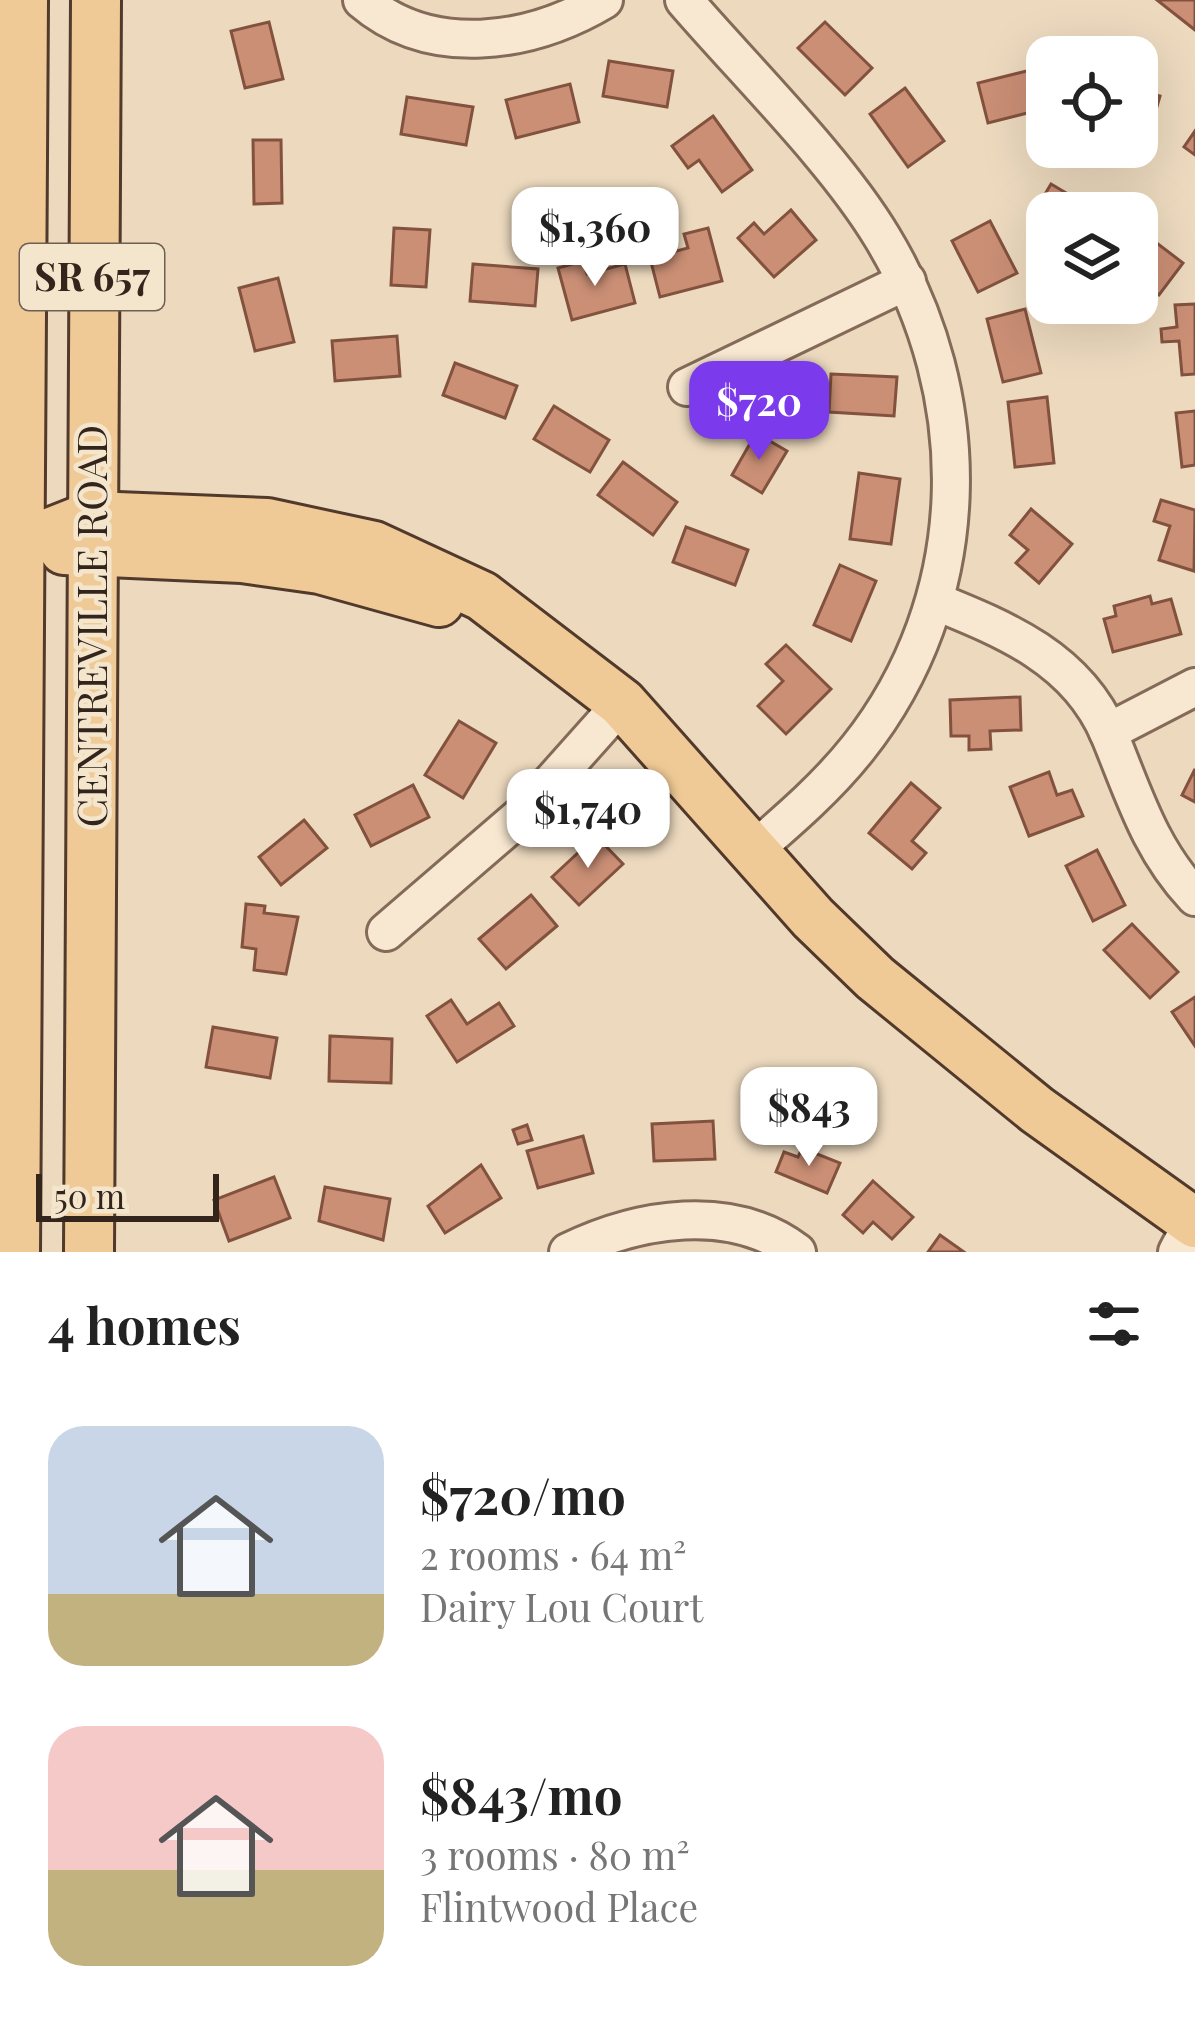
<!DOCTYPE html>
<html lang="en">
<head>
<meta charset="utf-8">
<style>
	:root { --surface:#fff; --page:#f6f6f6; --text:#222; --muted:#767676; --accent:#7c3aed }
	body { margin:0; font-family:"Playfair Display",serif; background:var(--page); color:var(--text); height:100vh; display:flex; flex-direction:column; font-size:45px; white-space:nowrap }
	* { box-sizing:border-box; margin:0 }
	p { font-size:39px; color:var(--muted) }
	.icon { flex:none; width:66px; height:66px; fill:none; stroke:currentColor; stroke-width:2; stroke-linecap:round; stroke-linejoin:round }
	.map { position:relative; height:1252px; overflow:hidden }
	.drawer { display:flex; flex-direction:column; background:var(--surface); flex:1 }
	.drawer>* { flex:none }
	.buttons { position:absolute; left:1026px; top:36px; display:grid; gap:24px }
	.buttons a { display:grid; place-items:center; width:132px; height:132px; border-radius:24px; background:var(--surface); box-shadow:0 12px 48px #0002; font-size:60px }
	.scale { position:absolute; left:36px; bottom:30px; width:183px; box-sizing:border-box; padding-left:12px; border:6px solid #34251c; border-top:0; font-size:33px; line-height:42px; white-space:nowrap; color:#34251c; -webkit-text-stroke:9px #f4e5cd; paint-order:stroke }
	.price { position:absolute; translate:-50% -102px; padding:0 27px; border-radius:24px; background:#fff; color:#222; font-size:39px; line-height:78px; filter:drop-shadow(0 3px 6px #0008) }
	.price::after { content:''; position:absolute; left:50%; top:72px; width:36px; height:27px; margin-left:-18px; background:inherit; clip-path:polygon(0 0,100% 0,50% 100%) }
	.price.current { background:var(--accent); color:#fff }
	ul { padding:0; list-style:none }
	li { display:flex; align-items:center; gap:36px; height:300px; padding:0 48px }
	li span { display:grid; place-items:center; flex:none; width:336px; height:240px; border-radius:36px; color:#555 }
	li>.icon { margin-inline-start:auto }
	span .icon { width:144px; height:144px; fill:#fffc; stroke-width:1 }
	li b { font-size:51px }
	h2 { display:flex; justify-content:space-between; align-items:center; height:144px; padding:0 48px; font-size:51px }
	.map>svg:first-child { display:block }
</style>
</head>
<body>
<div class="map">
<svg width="1195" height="1252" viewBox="0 0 1195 1252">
	<rect width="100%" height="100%" fill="#ecd9be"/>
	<g fill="#ca8f75" stroke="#82523e" stroke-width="3">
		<path d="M1157,0h38v30z"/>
		<path d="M269,22l14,57 -38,9 -14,-57z"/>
		<path d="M825,22l47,46 -27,27 -47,-47z"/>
		<path d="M609,61l64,10 -6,36 -64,-11z"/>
		<path d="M1043,67l4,41 -59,15 -10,-40z"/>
		<path d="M570,84l9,38 -63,16 -10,-38z"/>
		<path d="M905,88l39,53 -36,26 -38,-53z"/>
		<path d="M1137,90l23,6 -10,35 -13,-3z"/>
		<path d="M407,97l66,10 -7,38 -65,-11z"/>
		<path d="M713,116l39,54 -30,22 -23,-32 -11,8 -16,-22z"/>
		<path d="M1195,131v24l-11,-8z"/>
		<path d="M253,140h28l1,63 -28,1z"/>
		<path d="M1051,184l49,29h-53v12l-15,-9z"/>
		<path d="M791,210l25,30 -42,37 -36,-39 16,-15 10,11z"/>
		<path d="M990,221l27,52 -39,19 -26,-51z"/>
		<path d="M394,228l36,2 -4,57 -35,-2z"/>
		<path d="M708,228l14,53 -62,16 -10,-39 38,-10 -4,-14z"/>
		<path d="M1137,228l46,35 -24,32 -22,-17z"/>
		<path d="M583,261l4,13 38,-10 10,39 -63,17 -14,-52z"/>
		<path d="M473,264l65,5 -3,37 -65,-5z"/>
		<path d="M278,278l16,64 -39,9 -16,-63z"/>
		<path d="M1195,304v70l-13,1 -3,-34 -17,1 -1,-13 16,-2 -2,-22z"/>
		<path d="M1025,309l16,64 -38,9 -16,-63z"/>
		<path d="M397,336l3,40 -65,5 -3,-40z"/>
		<path d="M455,363l62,23 -12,32 -62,-23z"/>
		<path d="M831,374l66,3 -3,39 -65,-4z"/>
		<path d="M1047,397l7,66 -39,4 -7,-65z"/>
		<path d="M554,406l55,34 -19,32 -56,-33z"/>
		<path d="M1195,411v54l-13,2 -6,-54z"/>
		<path d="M756,433l31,18 -25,42 -30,-18z"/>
		<path d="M623,462l54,40 -24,33 -55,-40z"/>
		<path d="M859,473l41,6 -9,65 -41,-5z"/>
		<path d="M1161,500l34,10 -1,61 -35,-11 11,-34 -16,-5z"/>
		<path d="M1031,509l41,35 -33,39 -23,-20 12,-13 -18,-15z"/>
		<path d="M686,527l62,23 -13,35 -62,-23z"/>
		<path d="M840,565l36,16 -25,60 -37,-16z"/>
		<path d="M1150,596l2,8 19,-5 10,35 -68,18 -9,-33 12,-3 -2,-10z"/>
		<path d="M786,645l45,44 -45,45 -28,-28 25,-25 -17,-17z"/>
		<path d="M1020,697l1,33 -31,1 1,18 -22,1v-14h-18l-1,-36z"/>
		<path d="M459,721l37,22 -33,55 -38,-23z"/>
		<path d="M1195,769v33l-13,-7z"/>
		<path d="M1049,772l8,23 15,-5 11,26 -54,20 -19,-49z"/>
		<path d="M911,783l29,25 -28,33 14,12 -14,16 -43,-36z"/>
		<path d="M413,785l16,32 -58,29 -16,-31z"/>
		<path d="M304,820l23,28 -46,37 -22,-28z"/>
		<path d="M596,836l27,28 -44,41 -27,-28z"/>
		<path d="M1097,850l28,55 -32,16 -27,-55z"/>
		<path d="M531,895l26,31 -51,43 -27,-30z"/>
		<path d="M246,904l19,2 -1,7 34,4 -12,57 -32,-4 2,-21 -14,-2z"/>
		<path d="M1132,924l46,48 -28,26 -46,-48z"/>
		<path d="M1195,997v49l-23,-34z"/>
		<path d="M451,1000l16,24 32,-21 15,23 -57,36 -30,-46z"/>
		<path d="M213,1027l64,11 -7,40 -64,-11z"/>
		<path d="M330,1036l62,3 -1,44 -62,-2z"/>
		<path d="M713,1121l2,38 -61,2 -2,-37z"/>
		<path d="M527,1125l5,15 -14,4 -5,-14z"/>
		<path d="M583,1136l10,37 -55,15 -11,-37z"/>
		<path d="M802,1148l38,15 -13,30 -51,-21 8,-20 14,5z"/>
		<path d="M481,1165l20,33 -56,35 -17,-27z"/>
		<path d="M274,1177l16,41 -61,23 -15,-41z"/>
		<path d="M873,1181l40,36 -21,22 -19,-17 -10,11 -20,-18z"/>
		<path d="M325,1187l65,12 -7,41 -64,-19z"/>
		<path d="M940,1235l24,17h-36z"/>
	</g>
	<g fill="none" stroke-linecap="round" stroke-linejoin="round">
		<defs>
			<g id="minor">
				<path d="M362,0c69,59 168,44 242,0"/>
				<path d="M684,0c61,71 151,159 198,237 97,160 94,362 -24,511 -30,38 -67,70 -104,102"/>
				<path d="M687,387l220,-106"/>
				<path d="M937,602c69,28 140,57 172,132 25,60 40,114 86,163"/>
				<path d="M1108,732l87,-45"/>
				<path d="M386,932l137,-118 99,-111"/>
				<path d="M568,1252c70,-34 163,-50 229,0"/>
				<path d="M1177,1252l16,-30"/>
			</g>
			<g id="major">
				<path d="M19,545l73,-29 175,7 107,23 108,50 140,107 191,215 62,60 162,132 158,113"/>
				<path d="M64,550l178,8 78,11 119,33"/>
				<path d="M15,1252l8,-1252"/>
				<path d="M89,1252l7,-1252"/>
			</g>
		</defs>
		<use href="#minor" stroke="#846a58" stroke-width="42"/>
		<use href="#major" stroke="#51392c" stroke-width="54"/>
		<use href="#minor" stroke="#f8e8d1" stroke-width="36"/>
		<use href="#major" stroke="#f0ca96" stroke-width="48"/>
	</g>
	<g text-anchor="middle" stroke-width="9" stroke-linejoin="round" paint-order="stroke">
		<rect fill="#f4e5cd" stroke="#6e5f51" stroke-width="3" x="20" y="244" width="144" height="66" rx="9"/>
		<g font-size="39" font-weight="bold" fill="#34251c">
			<text x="92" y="291">SR 657</text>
		</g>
		<g font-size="42" fill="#34251c" stroke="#f4e5cd">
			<text transform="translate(92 626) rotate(-90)" y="15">CENTREVILLE ROAD</text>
		</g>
	</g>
</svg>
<div class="buttons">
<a><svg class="icon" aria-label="locate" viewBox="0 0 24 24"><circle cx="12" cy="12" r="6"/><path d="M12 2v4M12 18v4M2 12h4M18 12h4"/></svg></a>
<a><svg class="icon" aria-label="layers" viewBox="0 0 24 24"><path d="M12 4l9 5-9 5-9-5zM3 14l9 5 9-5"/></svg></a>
</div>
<div class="scale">50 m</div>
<b class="price" style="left:595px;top:289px">$1,360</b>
<b class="price current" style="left:759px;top:463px">$720</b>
<b class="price" style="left:588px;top:871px">$1,740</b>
<b class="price" style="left:809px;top:1169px">$843</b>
</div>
<section class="drawer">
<h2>4 homes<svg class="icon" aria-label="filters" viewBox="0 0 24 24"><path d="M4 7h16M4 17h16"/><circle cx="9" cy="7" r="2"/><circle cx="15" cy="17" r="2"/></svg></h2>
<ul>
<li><span style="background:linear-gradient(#c9d6e8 70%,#c2b280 0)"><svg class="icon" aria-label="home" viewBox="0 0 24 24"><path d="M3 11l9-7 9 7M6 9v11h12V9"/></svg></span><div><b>$720/mo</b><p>2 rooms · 64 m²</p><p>Dairy Lou Court</p></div></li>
<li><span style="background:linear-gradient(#f6c9c9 60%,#c2b280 0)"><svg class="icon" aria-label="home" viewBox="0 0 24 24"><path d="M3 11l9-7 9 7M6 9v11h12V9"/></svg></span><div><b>$843/mo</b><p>3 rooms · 80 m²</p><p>Flintwood Place</p></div></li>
</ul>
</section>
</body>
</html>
